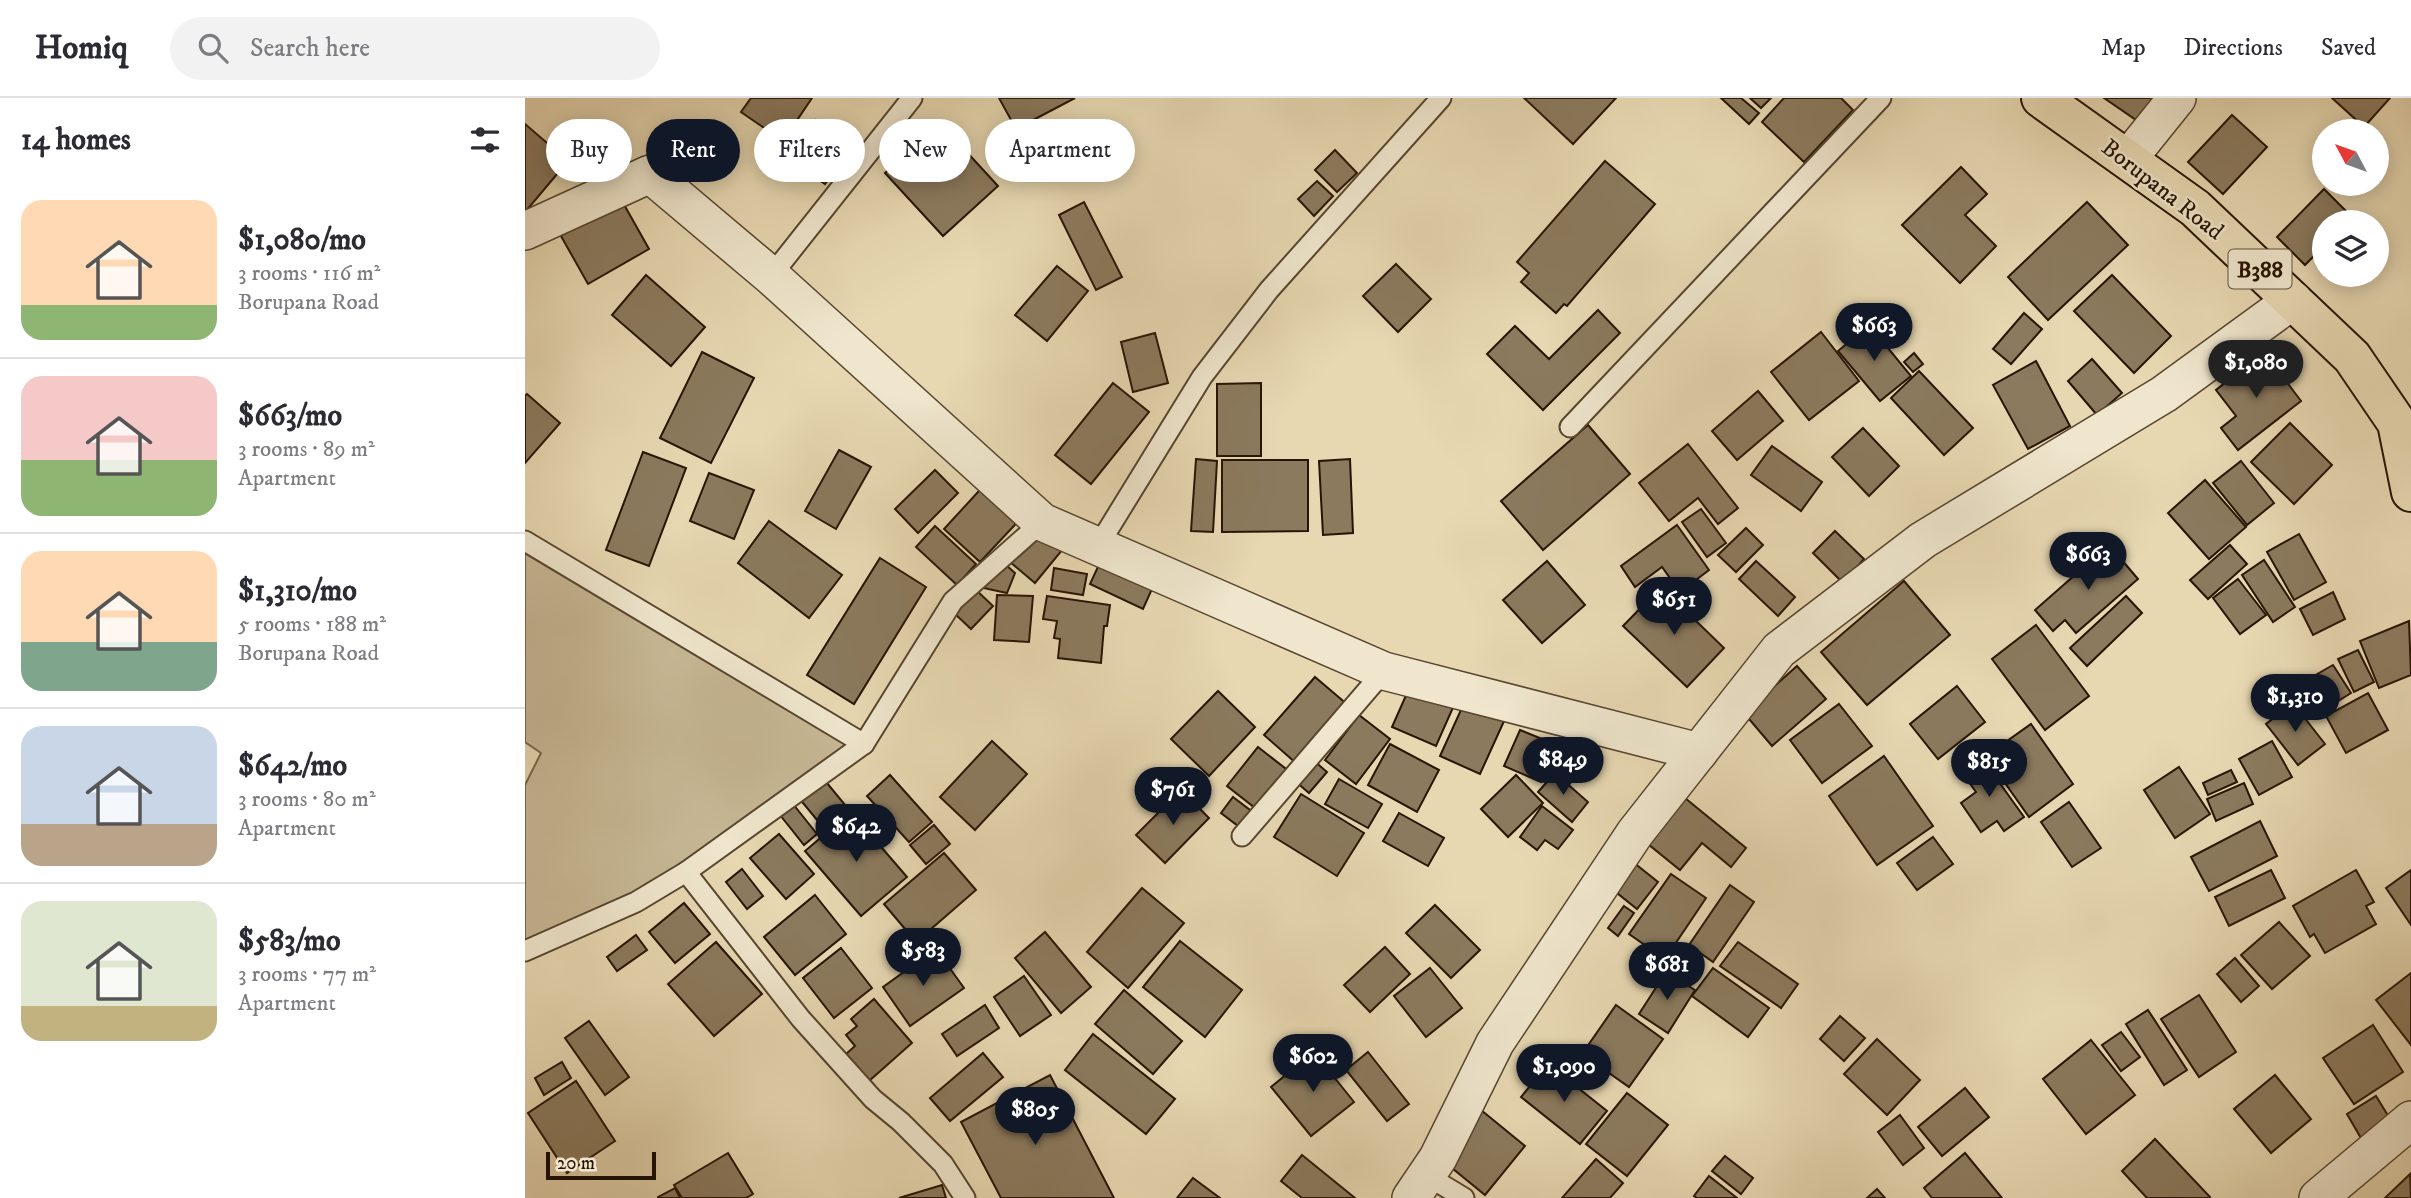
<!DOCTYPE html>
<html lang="en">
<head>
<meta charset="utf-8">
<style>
	:root { --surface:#fff; --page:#f2f2f3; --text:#2b2b33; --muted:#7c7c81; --line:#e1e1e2; --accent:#111827 }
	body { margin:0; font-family:"IM FELL DW Pica",serif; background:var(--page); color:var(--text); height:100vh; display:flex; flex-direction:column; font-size:26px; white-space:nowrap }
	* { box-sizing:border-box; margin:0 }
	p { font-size:23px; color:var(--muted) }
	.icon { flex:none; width:38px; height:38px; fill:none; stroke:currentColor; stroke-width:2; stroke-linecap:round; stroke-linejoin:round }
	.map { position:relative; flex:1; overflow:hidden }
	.panel { display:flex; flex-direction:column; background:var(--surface); width:525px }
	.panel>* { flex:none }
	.top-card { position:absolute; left:21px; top:21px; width:665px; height:63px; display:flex; gap:14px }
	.needle { width:46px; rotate:311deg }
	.controls { position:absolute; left:1787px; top:21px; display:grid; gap:14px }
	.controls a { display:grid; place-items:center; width:77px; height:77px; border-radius:50%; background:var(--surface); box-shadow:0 4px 18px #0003; font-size:35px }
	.scale { position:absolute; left:21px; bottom:18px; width:110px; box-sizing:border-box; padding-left:7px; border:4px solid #271403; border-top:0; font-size:19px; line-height:24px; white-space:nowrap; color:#271403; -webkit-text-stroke:5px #efe6cd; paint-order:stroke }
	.price { position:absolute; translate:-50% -60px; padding:0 16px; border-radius:24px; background:var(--accent); color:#fff; font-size:23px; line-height:46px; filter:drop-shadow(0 2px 4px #0008) }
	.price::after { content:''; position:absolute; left:50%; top:42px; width:21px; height:16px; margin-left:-10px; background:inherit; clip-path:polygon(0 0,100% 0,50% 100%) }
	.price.selected { background:#222; color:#fff }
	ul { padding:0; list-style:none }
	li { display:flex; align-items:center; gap:21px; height:175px; padding:0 21px }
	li+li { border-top:2px solid var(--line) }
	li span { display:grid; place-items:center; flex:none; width:196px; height:140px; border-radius:21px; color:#555 }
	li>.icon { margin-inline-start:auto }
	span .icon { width:84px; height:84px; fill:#fffc; stroke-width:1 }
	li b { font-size:30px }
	h2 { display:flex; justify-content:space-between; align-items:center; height:84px; padding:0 21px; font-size:30px }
	.tag { padding:0 24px; border-radius:32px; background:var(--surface); box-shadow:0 4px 18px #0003; font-size:24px; line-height:63px }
	.tag.selected { background:var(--accent); color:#fff }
	header { display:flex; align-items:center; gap:42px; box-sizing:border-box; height:98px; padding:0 35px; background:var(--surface); border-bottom:2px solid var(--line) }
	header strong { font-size:33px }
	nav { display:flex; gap:38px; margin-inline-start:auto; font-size:24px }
	.search { width:490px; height:63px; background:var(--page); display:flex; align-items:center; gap:18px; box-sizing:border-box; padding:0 24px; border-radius:38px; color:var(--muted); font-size:26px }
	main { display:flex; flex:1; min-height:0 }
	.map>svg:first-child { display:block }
</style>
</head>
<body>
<header>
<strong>Homiq</strong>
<div class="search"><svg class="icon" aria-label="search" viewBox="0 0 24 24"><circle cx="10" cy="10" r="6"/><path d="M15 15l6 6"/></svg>Search here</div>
<nav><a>Map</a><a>Directions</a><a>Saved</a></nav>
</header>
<main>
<section class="panel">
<h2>14 homes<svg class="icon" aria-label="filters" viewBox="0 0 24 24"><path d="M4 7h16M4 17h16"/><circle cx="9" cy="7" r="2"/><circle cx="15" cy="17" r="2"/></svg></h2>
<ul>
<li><span style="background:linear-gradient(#ffd9b3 75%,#8fb573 0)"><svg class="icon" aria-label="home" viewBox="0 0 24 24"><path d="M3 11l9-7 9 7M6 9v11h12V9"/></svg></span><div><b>$1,080/mo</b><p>3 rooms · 116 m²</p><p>Borupana Road</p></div></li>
<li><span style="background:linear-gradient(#f6c9c9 60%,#8fb573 0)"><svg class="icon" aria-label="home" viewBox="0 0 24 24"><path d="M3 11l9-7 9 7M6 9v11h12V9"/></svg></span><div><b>$663/mo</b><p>3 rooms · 89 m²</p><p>Apartment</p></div></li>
<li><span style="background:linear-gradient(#ffd9b3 65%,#7fa58c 0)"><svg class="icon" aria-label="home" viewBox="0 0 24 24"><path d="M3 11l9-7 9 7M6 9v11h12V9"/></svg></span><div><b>$1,310/mo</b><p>5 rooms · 188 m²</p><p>Borupana Road</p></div></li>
<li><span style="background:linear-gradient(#c9d6e8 70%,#b9a48a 0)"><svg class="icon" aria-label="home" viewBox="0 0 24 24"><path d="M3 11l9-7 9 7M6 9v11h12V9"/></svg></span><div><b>$642/mo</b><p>3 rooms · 80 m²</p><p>Apartment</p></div></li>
<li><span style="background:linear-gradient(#dfe7d0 75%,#c2b280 0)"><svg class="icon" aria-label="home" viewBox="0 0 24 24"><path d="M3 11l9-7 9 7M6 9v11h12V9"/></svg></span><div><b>$583/mo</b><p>3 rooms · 77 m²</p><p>Apartment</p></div></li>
</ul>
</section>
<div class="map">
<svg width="1886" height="1100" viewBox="0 0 1886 1100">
	<rect width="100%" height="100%" fill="#e7d8b2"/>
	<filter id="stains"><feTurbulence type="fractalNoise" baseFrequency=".00286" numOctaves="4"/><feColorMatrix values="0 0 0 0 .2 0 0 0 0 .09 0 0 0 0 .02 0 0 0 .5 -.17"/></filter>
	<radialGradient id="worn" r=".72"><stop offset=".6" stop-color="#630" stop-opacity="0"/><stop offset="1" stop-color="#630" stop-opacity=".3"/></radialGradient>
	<path fill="#c6b794" stroke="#76664c" stroke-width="2" d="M0,443l339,203 -178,128 -161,79v-166l16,-32 -16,-11z"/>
	<g fill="#8b7a5e" stroke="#271403" stroke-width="2">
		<path d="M226,0h61l-29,43 -42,-29z"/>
		<path d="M474,0h76l-59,31z"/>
		<path d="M999,0h92l-43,46z"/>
		<path d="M1196,0h20l18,15 -10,11z"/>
		<path d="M1225,0h21l-10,10z"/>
		<path d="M1259,0h57l12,12 -49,52 -42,-40z"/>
		<path d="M1579,0h51l-16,24z"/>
		<path d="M1807,0h58l-26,29z"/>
		<path d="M1707,17l35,32 -44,47 -35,-32z"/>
		<path d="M291,22l37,26 -28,38 -36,-26z"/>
		<path d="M415,25l58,63 -55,50 -58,-63z"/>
		<path d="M0,26l43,37 -42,50 -1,-1z"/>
		<path d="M810,52l22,23 -20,19 -22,-22z"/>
		<path d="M1080,63l50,43 -88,102 -3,-2 -8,9 -35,-31 8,-9 -12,-11z"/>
		<path d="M1436,69l26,27 -22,21 31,31 -36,37 -58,-58z"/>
		<path d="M792,83l16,15 -19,20 -16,-17z"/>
		<path d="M1799,91l28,28 -5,5h-23v24l-19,19 -28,-28z"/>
		<path d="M97,103l27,48 -61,35 -27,-48z"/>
		<path d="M559,104l38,75 -26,13 -37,-75z"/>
		<path d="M1562,104l41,43 -80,75 -40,-43z"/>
		<path d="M871,166l35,35 -33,33 -35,-36z"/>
		<path d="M532,168l31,25 -41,50 -32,-26z"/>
		<path d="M121,177l59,52 -34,39 -59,-51z"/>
		<path d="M1587,177l59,61 -37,37 -60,-62z"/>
		<path d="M1073,212l22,23 -77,77 -56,-56 28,-28 34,33z"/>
		<path d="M1499,215l18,16 -31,35 -18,-15z"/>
		<path d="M1344,227l42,51 -31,25 -42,-50z"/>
		<path d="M1296,234l38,49 -50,39 -38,-48z"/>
		<path d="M630,235l13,50 -35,9 -12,-50z"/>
		<path d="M177,254l52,26 -43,85 -51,-25z"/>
		<path d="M1739,254l37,49 -63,49 -17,-22 15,-12 -20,-26z"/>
		<path d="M1389,255l9,11 -10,8 -9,-10z"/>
		<path d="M1567,261l30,34 -25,22 -29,-34z"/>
		<path d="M1511,263l34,65 -42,23 -35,-64z"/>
		<path d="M1394,273l54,57 -29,27 -53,-57z"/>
		<path d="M588,285l36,29 -58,72 -36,-29z"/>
		<path d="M736,285v73h-44v-72z"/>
		<path d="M1233,293l25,30 -46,39 -25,-29z"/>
		<path d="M2,296l33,29 -35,40v-67z"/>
		<path d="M1765,325l42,42 -38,39 -43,-42z"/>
		<path d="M1063,327l42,49 -87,76 -42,-49z"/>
		<path d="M1338,330l36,38 -30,30 -37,-39z"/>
		<path d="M1163,346l50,64 -20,16 -20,-26 -29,23 -30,-38z"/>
		<path d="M1247,348l50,36 -21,29 -50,-36z"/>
		<path d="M314,352l32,17 -35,62 -31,-18z"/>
		<path d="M118,354l43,16 -37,98 -43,-16z"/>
		<path d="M671,361l21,2 -4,71 -22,-1z"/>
		<path d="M825,361l3,74 -30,2 -4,-74z"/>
		<path d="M697,362h86v71l-86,1z"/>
		<path d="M1716,363l33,42 -27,22 -34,-42z"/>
		<path d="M410,372l23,23 -40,40 -23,-24z"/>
		<path d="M184,375l45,17 -20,49 -44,-18z"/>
		<path d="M464,382l36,34 -45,48 -36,-33z"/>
		<path d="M1680,382l41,47 -37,32 -41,-46z"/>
		<path d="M1176,411l25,34 -19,14 -25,-35z"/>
		<path d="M244,423l73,54 -33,43 -71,-55z"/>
		<path d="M1152,427l32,45 -29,22 -18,-25 -27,20 -14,-21z"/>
		<path d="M410,428l41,38 -19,21 -41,-38z"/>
		<path d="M1221,430l17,17 -27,27 -18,-17z"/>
		<path d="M514,431l24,20 -28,34 -25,-21z"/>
		<path d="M1310,433l29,28 -21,24 -30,-30z"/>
		<path d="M1774,436l27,48 -32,18 -27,-48z"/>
		<path d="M1584,447l29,34 -62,54 -11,-13 -12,11 -18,-21z"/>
		<path d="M1705,447l17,19 -39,35 -18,-19z"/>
		<path d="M578,458l53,24 -13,29 -53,-25z"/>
		<path d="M355,460l46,29 -72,117 -47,-29z"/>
		<path d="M1739,462l31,47 -22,15 -31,-47z"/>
		<path d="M1022,463l38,44 -43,38 -39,-43z"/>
		<path d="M1231,463l39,36 -17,19 -39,-37z"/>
		<path d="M481,467l9,8 -8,20 -28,-6z"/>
		<path d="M529,470l33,6 -4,21 -32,-5z"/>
		<path d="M1713,481l28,36 -26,19 -27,-36z"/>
		<path d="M1379,483l46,54 -83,70 -46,-53z"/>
		<path d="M1136,489l63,61 -37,39 -64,-61z"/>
		<path d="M450,491l18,17 -22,23 -18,-17z"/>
		<path d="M1808,494l12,27 -32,16 -13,-26z"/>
		<path d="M472,497l36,1 -4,46 -35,-2z"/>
		<path d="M522,498l63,9 -3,21h-3l-3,37 -43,-5 2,-19 -6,-1 3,-17 -14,-2z"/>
		<path d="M1601,498l16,17 -55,53 -17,-18z"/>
		<path d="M1884,523l2,54 -32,13 -19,-47z"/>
		<path d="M1511,527l53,71 -44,34 -53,-71z"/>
		<path d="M1833,552l16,32 -20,10 -16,-33z"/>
		<path d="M1808,567l18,28 -21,13 -18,-29z"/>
		<path d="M1272,568l29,33 -54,47 -28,-33z"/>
		<path d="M790,579l33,28 -51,59 -33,-29z"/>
		<path d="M886,586l44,19 -19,43 -44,-19z"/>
		<path d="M1432,588l28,36 -47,37 -28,-35z"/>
		<path d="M693,593l37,36 -46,49 -38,-37z"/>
		<path d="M1843,595l20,37 -42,23 -20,-37z"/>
		<path d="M940,603l40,18 -25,55 -40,-18z"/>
		<path d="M1768,605l32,41 -27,21 -32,-41z"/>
		<path d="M1314,606l33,42 -50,37 -32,-43z"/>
		<path d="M834,617l31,24 -34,45 -31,-24z"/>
		<path d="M1506,626l42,60 -44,33 -43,-61z"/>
		<path d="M995,632l37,15 -16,37 -37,-16z"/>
		<path d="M467,643l35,33 -52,56 -35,-33z"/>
		<path d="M1747,643l20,36 -33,18 -20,-36z"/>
		<path d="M865,646l49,26 -22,42 -49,-27z"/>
		<path d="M733,649l32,25 -31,39 -32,-25z"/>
		<path d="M1359,658l49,70 -56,39 -48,-69z"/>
		<path d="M1456,659l43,60 -20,14 -7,-10 -16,11 -20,-29 15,-11 -15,-21z"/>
		<path d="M788,662l14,12 -18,21 -14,-12z"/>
		<path d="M1654,669l31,47 -35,24 -31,-48z"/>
		<path d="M1706,672l6,12 -29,13 -5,-12z"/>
		<path d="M1030,675l33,29 -16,20 -34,-30z"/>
		<path d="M365,677l42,47 -23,20 -42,-46z"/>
		<path d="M991,677l27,28 -35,34 -27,-28z"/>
		<path d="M297,679l24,29 -24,20 -24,-29z"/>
		<path d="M814,681l43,25 -14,24 -43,-24z"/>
		<path d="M1719,685l9,21 -37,17 -9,-22z"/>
		<path d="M656,692l28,28 -44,45 -29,-28z"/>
		<path d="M776,696l63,39 -27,43 -63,-39z"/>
		<path d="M708,699l21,16 -12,16 -21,-16z"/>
		<path d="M1160,700l61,50 -15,19 -29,-24 -22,27 -32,-26z"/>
		<path d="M1544,704l32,46 -29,19 -31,-45z"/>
		<path d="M268,706l24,30 -13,11 -24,-30z"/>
		<path d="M1017,708l31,24 -15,19 -13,-9 -8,10 -17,-13z"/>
		<path d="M326,714l56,65 -46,39 -56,-65z"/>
		<path d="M874,715l45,25 -16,28 -45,-25z"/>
		<path d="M1735,723l17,35 -68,35 -18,-34z"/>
		<path d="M409,727l16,19 -24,20 -16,-19z"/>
		<path d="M254,736l35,40 -28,25 -36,-41z"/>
		<path d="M1408,739l20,27 -36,26 -20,-27z"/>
		<path d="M419,755l32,37 -60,52 -32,-38z"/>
		<path d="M1108,764l25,20 -21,27 -25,-20z"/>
		<path d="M217,771l21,27 -16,13 -21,-27z"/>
		<path d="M1746,772l14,28 -56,28 -14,-29z"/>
		<path d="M1831,772l18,32 -8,4 10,18 -51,29 -11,-19 -4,3 -17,-31z"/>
		<path d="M1886,772v55l-25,-37z"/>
		<path d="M1146,776l35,24 -41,61 -36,-25z"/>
		<path d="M1205,787l24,17 -41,60 -24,-17z"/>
		<path d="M617,790l42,35 -56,65 -41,-36z"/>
		<path d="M290,797l31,39 -51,41 -31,-38z"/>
		<path d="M159,805l26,31 -35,29 -26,-31z"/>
		<path d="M910,807l45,45 -29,28 -45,-45z"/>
		<path d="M1099,808l10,7 -16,23 -10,-8z"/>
		<path d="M1754,824l31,34 -38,33 -31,-34z"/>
		<path d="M520,834l46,55 -30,26 -46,-55z"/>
		<path d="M111,837l11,15 -30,21 -10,-14z"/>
		<path d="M655,843l62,49 -37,47 -62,-50z"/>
		<path d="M191,844l46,52 -48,42 -46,-52z"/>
		<path d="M1213,844l60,42 -17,24 -61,-42z"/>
		<path d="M860,849l25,27 -40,38 -26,-27z"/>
		<path d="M1160,849l18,13 -14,20 -17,-13z"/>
		<path d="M316,850l31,40 -38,30 -31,-40z"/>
		<path d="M411,851l28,39 -54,38 -27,-39z"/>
		<path d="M1710,860l24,28 -18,16 -24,-28z"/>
		<path d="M905,870l32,40 -36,29 -32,-41z"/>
		<path d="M1188,870l56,40 -21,29 -56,-41z"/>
		<path d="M1141,874l29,18 -27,43 -29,-19z"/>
		<path d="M1886,875v72l-35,-45z"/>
		<path d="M499,878l27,39 -31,21 -26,-39z"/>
		<path d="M599,892l58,51 -29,33 -58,-50z"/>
		<path d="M1674,897l37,57 -37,25 -38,-58z"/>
		<path d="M349,901l38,44 -43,38 -23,-27 9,-8 -9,-11 11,-9 -6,-7z"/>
		<path d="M460,907l14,23 -42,28 -15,-22z"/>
		<path d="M1091,907l47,34 -34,48 -47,-33z"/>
		<path d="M1623,912l39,60 -23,15 -38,-61z"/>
		<path d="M1315,918l25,22 -21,23 -24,-22z"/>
		<path d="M64,923l40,56 -24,18 -40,-57z"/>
		<path d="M1848,927l30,47 -49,32 -31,-46z"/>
		<path d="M1596,934l19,25 -19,14 -19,-26z"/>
		<path d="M568,936l82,65 -29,35 -81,-64z"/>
		<path d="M1352,941l43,41 -33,35 -43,-41z"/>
		<path d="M1566,942l44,55 -49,39 -43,-55z"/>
		<path d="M789,954l40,50 -43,34 -40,-49z"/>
		<path d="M843,954l41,52 -22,17 -41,-51z"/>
		<path d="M458,955l20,24 -53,44 -20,-23z"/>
		<path d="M37,964l9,16 -27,17 -9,-17z"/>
		<path d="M1023,966l59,47 -27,33 -59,-47z"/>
		<path d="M525,977l64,123h-113l-40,-76z"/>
		<path d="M1750,977l36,44 -40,34 -37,-44z"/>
		<path d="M51,983l39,60 -48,32 -39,-60z"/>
		<path d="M1440,990l24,29 -47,39 -24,-29z"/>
		<path d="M1102,995l41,32 -41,51 -41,-32z"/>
		<path d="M1851,998l19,31 -30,18 -18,-31z"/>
		<path d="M956,1012l44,36 -40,49 -44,-36z"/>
		<path d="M1375,1017l24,33 -21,17 -25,-33z"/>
		<path d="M1630,1041l55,58 -1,1h-62l-25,-27z"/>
		<path d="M203,1055l25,41 -7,4h-64l-8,-13z"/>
		<path d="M1440,1055l37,45h-70l-8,-10z"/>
		<path d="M777,1057l53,43h-53l-21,-17z"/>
		<path d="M1200,1058l28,22 -12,16 -29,-23z"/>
		<path d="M1071,1061l27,24 -13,15h-48z"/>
		<path d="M1885,1076l1,24h-26z"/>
		<path d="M1184,1078l28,22h-40l-3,-2z"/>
		<path d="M668,1080l27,20h-43z"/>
		<path d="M417,1087l4,13h-47z"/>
		<path d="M150,1090l5,10h-22v-1z"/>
		<path d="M1352,1091l8,9h-18z"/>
	</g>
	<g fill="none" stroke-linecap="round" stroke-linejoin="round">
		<defs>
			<g id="service">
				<path d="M246,178l141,-178"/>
				<path d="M1045,329l311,-329"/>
				<path d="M0,443l339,203"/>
				<path d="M573,448l104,-169 67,-87 172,-192"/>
				<path d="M717,738l142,-165"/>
				<path d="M161,774l115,147 72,80 28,23 42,42 22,34"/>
				<path d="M0,853l111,-49 50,-30 178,-128 89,-143 89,-79"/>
				<path d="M901,1077l38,23"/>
			</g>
			<g id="minor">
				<path d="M1603,61l49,-61"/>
				<path d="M0,133l125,-57 121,102 271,246 342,149 315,81"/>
				<path d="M886,1100l27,-40 57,-115 140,-210 144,-183 144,-110 241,-146 129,-94"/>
				<path d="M1793,1100l93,-78"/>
			</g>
			<path id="primary" d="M1516,0l154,110 157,149 45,66 14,69"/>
		</defs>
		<use href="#service" stroke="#57452f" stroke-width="23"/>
		<use href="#minor" stroke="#57452f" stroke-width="40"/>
		<use href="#primary" stroke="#271403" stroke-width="42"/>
		<use href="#service" stroke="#efe6cd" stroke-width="19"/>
		<use href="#minor" stroke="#efe6cd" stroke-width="37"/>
		<use href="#primary" stroke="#e7d8b2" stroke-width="38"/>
	</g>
	<g text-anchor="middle" stroke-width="5" stroke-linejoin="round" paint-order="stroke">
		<rect fill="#efe6cd" stroke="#635340" stroke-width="2" x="1703.5" y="151.5" width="63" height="39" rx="5"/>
		<g font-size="23" font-weight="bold" fill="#271403">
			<text x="1735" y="179">B388</text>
		</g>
		<g font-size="24" fill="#271403" stroke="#efe6cd">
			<text transform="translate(1638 91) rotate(38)" y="8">Borupana Road</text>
		</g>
	</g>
	<rect width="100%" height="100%" filter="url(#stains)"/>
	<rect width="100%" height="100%" fill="url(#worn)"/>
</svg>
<div class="controls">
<a><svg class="needle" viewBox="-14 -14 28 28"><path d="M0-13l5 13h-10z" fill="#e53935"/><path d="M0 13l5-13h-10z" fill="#7c7c81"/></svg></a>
<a><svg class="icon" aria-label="layers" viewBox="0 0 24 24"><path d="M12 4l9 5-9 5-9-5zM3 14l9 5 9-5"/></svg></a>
</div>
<div class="scale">20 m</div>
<b class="price" style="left:1349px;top:265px">$663</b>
<b class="price selected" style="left:1731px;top:302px">$1,080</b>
<b class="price" style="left:1563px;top:494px">$663</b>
<b class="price" style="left:1149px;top:539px">$651</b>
<b class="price" style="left:1770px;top:636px">$1,310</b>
<b class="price" style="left:1038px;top:699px">$849</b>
<b class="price" style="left:1464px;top:701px">$815</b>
<b class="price" style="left:648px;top:729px">$761</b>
<b class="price" style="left:331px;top:766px">$642</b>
<b class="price" style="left:398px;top:890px">$583</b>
<b class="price" style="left:1142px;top:904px">$681</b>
<b class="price" style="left:788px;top:996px">$602</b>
<b class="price" style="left:1039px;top:1006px">$1,090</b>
<b class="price" style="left:510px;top:1049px">$805</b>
<div class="top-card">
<a class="tag">Buy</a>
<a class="tag selected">Rent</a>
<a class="tag">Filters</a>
<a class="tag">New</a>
<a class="tag">Apartment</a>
</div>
</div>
</main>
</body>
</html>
